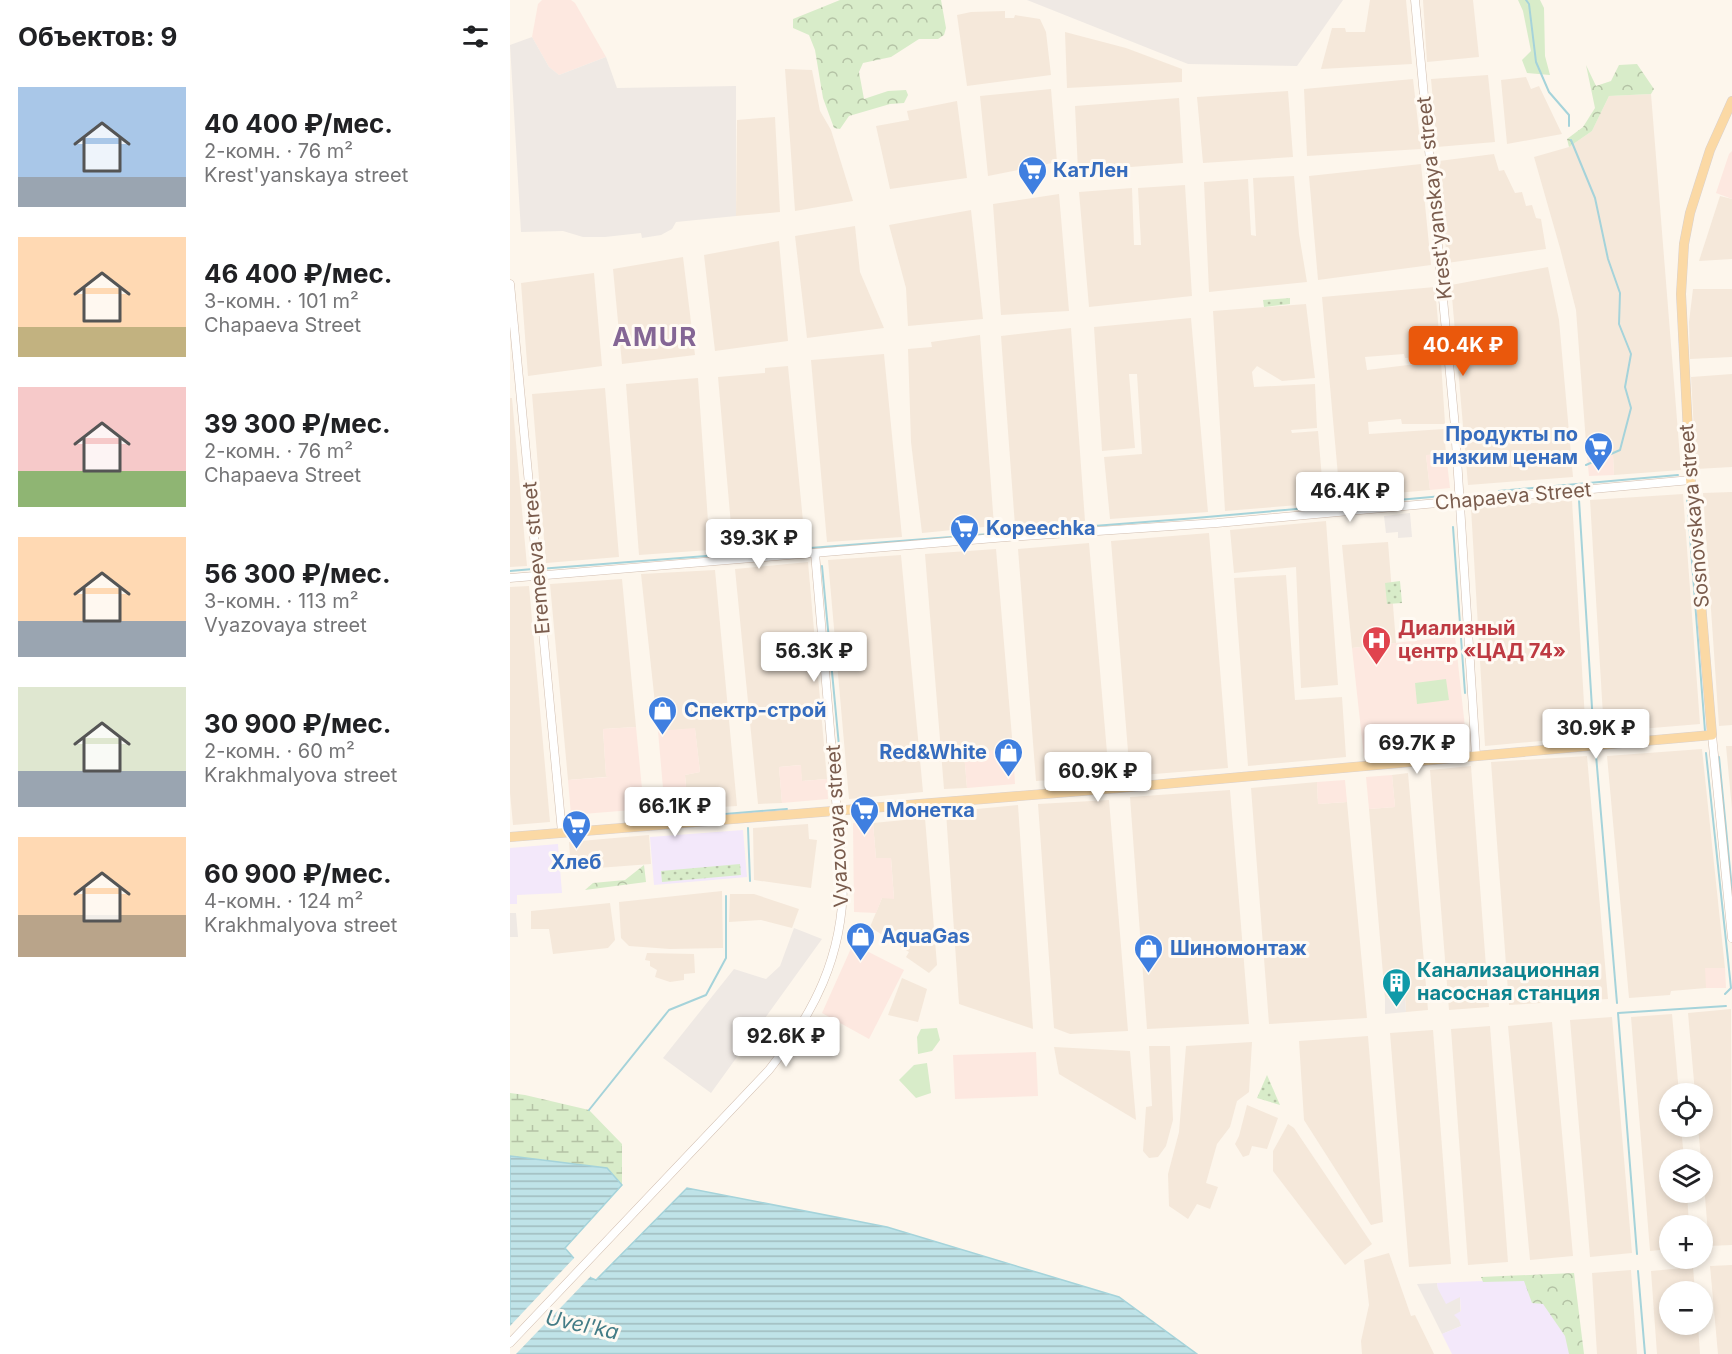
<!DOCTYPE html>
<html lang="ru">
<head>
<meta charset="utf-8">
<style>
	:root { --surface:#fff; --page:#f2f2f2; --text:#202124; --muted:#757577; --accent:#ea580c }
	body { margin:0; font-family:Inter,sans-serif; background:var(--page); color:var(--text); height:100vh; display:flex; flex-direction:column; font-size:22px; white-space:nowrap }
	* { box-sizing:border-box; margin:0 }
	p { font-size:20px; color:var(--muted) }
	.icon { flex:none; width:33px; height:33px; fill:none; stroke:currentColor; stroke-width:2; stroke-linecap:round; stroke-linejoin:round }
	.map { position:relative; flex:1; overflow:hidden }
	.side { display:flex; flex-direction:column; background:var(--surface); width:510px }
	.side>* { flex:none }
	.tools { position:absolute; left:1149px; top:1083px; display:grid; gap:12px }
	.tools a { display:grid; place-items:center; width:54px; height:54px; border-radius:50%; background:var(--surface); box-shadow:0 3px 9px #0003; font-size:30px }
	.price { position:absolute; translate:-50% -51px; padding:0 14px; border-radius:6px; background:#fff; color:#222; font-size:20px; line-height:39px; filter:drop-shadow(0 2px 3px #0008) }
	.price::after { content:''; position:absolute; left:50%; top:36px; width:18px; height:14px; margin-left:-9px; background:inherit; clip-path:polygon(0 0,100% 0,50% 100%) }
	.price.on { background:var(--accent); color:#fff }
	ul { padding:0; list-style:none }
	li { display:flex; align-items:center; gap:18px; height:150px; padding:0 18px }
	li span { display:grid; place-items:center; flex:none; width:168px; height:120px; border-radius:0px; color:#555 }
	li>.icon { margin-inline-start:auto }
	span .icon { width:72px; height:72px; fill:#fffc; stroke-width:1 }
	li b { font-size:26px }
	h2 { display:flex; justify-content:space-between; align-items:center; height:72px; padding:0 18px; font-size:26px }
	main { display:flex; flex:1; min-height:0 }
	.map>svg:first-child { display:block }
</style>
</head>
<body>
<main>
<section class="side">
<h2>Объектов: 9<svg class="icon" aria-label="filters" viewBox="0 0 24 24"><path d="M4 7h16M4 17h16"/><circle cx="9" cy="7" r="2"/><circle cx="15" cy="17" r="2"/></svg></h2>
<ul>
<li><span style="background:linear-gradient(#a9c7e8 75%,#9aa5b1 0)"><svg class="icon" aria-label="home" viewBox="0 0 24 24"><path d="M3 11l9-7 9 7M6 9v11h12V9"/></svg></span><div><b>40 400 ₽/мес.</b><p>2-комн. · 76 m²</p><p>Krest'yanskaya street</p></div></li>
<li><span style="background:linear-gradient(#ffd9b3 75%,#c2b280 0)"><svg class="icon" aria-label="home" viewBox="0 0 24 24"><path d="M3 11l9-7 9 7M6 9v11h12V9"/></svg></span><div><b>46 400 ₽/мес.</b><p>3-комн. · 101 m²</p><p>Chapaeva Street</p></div></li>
<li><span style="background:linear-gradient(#f6c9c9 70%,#8fb573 0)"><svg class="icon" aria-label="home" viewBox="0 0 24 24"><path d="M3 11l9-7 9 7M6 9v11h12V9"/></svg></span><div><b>39 300 ₽/мес.</b><p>2-комн. · 76 m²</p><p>Chapaeva Street</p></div></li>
<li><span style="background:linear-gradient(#ffd9b3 70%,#9aa5b1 0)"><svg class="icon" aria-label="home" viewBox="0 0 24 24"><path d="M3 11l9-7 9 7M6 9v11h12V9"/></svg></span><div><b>56 300 ₽/мес.</b><p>3-комн. · 113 m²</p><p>Vyazovaya street</p></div></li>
<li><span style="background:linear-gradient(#dfe7d0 70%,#9aa5b1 0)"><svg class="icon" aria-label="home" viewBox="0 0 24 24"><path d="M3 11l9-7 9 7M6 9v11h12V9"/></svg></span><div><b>30 900 ₽/мес.</b><p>2-комн. · 60 m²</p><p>Krakhmalyova street</p></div></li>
<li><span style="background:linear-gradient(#ffd9b3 65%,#b9a48a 0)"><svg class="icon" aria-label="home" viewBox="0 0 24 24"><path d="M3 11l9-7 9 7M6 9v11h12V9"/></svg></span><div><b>60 900 ₽/мес.</b><p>4-комн. · 124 m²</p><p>Krakhmalyova street</p></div></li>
</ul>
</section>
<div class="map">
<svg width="1222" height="1354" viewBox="0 0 1222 1354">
	<defs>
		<pattern id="forest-crowns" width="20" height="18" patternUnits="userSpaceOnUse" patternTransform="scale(1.5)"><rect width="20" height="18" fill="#d8ecc9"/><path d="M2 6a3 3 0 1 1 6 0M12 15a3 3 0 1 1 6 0" fill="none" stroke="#b4c2a5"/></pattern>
		<pattern id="wetland-marsh" width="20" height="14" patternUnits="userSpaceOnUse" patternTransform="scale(1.5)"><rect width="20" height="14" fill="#d8ecc9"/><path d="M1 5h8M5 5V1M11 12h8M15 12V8" fill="none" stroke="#b4c2a5"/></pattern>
		<pattern id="park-dots" width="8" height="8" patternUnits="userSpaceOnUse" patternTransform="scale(1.5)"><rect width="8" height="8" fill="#d8ecc9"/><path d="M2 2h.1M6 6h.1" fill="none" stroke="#b4c2a5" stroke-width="1.8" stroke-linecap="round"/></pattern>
		<pattern id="water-rules" width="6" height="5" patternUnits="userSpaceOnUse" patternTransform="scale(1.5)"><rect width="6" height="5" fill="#bfe3e8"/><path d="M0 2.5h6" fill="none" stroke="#a0bbbe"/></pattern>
	</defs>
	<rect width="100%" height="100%" fill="#fdf6ec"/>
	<g fill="#f5e8da">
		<path d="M860,0h36l6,64 -91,5 11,-41h13l1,4h19z"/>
		<path d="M913,0h50l6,57 -52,5z"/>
		<path d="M495,11v7h9l1,-3 25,4 6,13 5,43 -84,11 -10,-71 14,-3z"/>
		<path d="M555,32l61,16 56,21v13l-115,6z"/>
		<path d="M275,69l27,1 8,41 11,19 22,71 -58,10z"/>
		<path d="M978,75l7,67 -58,5 -6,-68z"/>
		<path d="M1016,77l5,12 8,-3 23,48 -55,10 -6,-64z"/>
		<path d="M903,79l8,70 -114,7 -3,-67z"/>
		<path d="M541,89l6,73 -69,14 -8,-80z"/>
		<path d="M778,91l5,66 -90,6 -6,-66z"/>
		<path d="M1141,94l30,376 -67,5 -1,-20 -26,1 -11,-146 -16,-62 -26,-91 35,-10 23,-16 17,-35z"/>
		<path d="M669,98l4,65 -105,8 -3,-65z"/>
		<path d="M447,101l10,77 -77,11 -14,-63 33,-6 -2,-9z"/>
		<path d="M265,117l5,95 -44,4 1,-96z"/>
		<path d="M984,154l5,17 5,-1 11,23 7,-1 4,14 6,-1 4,13 5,1 5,30 -99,14 -8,-102z"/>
		<path d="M911,164l10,101 -113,15 -9,-104z"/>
		<path d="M784,176l5,58 8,48 -98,10 -5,-110 44,-3 3,56 5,1 -3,-58z"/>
		<path d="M675,185l7,111 -103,11 -10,-115 53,-4 2,57h7l-3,-57z"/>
		<path d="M549,194l10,117 -68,4 -8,-111z"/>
		<path d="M1210,196l12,3v60l-33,2z"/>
		<path d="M461,210l12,109 -75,7 -2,-38 -17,-63z"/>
		<path d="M345,226l5,46 24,56 -77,10 -12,-102z"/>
		<path d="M269,241l9,100 -73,10 -11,-96z"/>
		<path d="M173,257l12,98 -73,9 -9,-95z"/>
		<path d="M1038,267l11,53 14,157 -105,8 -17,-200z"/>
		<path d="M84,273l8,93 -74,10 -7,-93z"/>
		<path d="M925,287l6,69 -36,2 -1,-4 -39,3 2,13 74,-9 4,63h-43l-1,-5 -33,3 1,12 75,-5 2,25 -20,1 4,35 -90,8 -18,-201z"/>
		<path d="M1183,289h39v68l-42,2 -1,-37z"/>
		<path d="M796,304l9,74 -33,3 -25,-15 -5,6 2,15 61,-3 2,44 -26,2 1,3 26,-2 6,72 -99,8 -12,-200z"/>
		<path d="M681,318l17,194 -98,7 -6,-62 38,-3 -5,-80h-8l6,74 -33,3 -8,-124z"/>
		<path d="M561,328l14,193 -70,5 -14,-190z"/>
		<path d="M470,335l14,191 -72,7 -11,-91 -3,-93 24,-2 -1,-5z"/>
		<path d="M374,354l18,183 -75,5 -16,-182z"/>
		<path d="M278,366l17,176 -72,6 -15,-171 47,-4v-5z"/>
		<path d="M1222,374v93l-36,2 -5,-92z"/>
		<path d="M188,378l12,172 -71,5 -13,-171z"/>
		<path d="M95,388l14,169 -73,6 -14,-169z"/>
		<path d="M0,398h2l15,168 -17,1z"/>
		<path d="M1222,492v233l-13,1 -16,-233z"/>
		<path d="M1173,494l17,230 -96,8 -14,-232z"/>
		<path d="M1062,500l14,237 -101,9 -14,-238z"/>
		<path d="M816,521l12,164 -37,3 -5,-121 -62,6 -4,-43z"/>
		<path d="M699,533l19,235 -98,8 -19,-235z"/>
		<path d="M878,542l8,101 -44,5 -10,-103z"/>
		<path d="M579,543l20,233 -73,5 -18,-232z"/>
		<path d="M486,549l17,200 -49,4 3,35 -23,1 -19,-235z"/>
		<path d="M391,555l22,237 -74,7 -21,-239z"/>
		<path d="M298,562l19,217 -25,2 -2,-16 -21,2 3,36 -24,1 -23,-235z"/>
		<path d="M205,570l22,236 -49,3 -3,-34 15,-3 -5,-43 -37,2 -17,-157z"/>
		<path d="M776,575l9,125 47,-3 4,60 -98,9 -14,-188z"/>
		<path d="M112,579l14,148 -33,2 3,47h10l-48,4 -18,-196z"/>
		<path d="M19,586l21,236 -37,3 -3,-32v-206z"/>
		<path d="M1216,746h6v63z"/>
		<path d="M1192,749l23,219 -19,1v19l-35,3 -1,4 -41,3 -22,-242z"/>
		<path d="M1077,756l21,243 -99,6 -18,-243z"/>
		<path d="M961,766l18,241 -40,3 -19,-240z"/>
		<path d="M898,773l20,237 -22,2 -1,-16 -20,2 -16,-189 26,-2 -3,-32z"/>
		<path d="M807,782l1,22 29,-2 20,216 -98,6 -18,-236z"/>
		<path d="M720,790l19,234 -102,5 -17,-232z"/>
		<path d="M599,800l19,231 -58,3 -16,-6 -16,-224z"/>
		<path d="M508,805l15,224 -74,-25 -13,-192z"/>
		<path d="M415,818l12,147 -8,8 -23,-16 3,-5 -39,-25 12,-29h12l-3,-40h-15l-3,-35z"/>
		<path d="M298,824l1,15 8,1 -6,48 -57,-8 -1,-52z"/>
		<path d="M139,835l2,29 -80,6 -2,-28z"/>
		<path d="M212,891l1,57 -53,1 -41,-3 -8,-8 -2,-36z"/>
		<path d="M220,894h24l45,15 -7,19 -31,-8 -32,2z"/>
		<path d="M100,903l5,37 -7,8 -55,6 -4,-25h-18v-18z"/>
		<path d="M137,953l47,1 1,19 -11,1v6l-14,2 -15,-5 2,-7 -7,-4v-5l-5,-1z"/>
		<path d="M392,978l25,11 -9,33 -30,-7z"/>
		<path d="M1221,1009l1,236 -23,1 -7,-86 -1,-1 -3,-32 4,-1v-32l-7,-1 -7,-80z"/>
		<path d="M1162,1014l7,79 -9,1v32l11,1 3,32 -14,1v32l17,1 2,32 -19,1 -1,23 -19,2 -19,-234z"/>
		<path d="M1102,1017l20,236 -42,4 -20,-237z"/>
		<path d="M1042,1022l21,234 -43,4 -22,-234z"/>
		<path d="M980,1026l18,236 -40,3 -17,-236z"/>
		<path d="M923,1030l18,234 -42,3 -19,-234z"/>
		<path d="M858,1036l15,186 -12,3 -67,-105 -5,-79z"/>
		<path d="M742,1042l-3,50 -12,9 -7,26 -13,17 -11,39 12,4 -8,22 -13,-5 -9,15 -19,-13 -1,-32 11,-42 7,-86z"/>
		<path d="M639,1046h21l3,74 -7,26 -8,11 -9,1 -6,-7 3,-44 6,-1z"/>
		<path d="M544,1047l76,4 6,69 -77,-46z"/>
		<path d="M737,1105l31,13 -11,31 -15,-3 -3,9 -6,2 -8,-13 4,-8z"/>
		<path d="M778,1124l6,4 78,116 -27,21 -72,-94v-20z"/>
		<path d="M879,1253l22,63 4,-1 19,39h-72l-1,-13 8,-36 -5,-45z"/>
		<path d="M1222,1265v89h-14l-8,-88z"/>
		<path d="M1183,1267l2,24 -25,1v32l28,1 2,29h-43l-6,-83z"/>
		<path d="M1121,1270l6,84h-40l-5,-81z"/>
	</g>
	<g fill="#fde8e0">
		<path d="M32,0h29l4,3 31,54 -47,18 -10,-8 -17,-30 6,-33z"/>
		<path d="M1222,151v48l-16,-6 13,-39z"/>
		<path d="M936,454l4,34 -20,2 -4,-35z"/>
		<path d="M1103,454l1,21 -25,1 -2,-20z"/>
		<path d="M945,636l12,110 -103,11 -12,-109z"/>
		<path d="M126,727l8,82 -73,6 -3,-35 41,-3 -3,-1 -3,-47z"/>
		<path d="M185,728l5,44 -15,3 3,34 -23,2 -7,-80z"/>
		<path d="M503,749l2,35 -48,4 -3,-35z"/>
		<path d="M291,765l1,16 25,-2 1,20 -46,4 -3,-36z"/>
		<path d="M882,775l3,32 -26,2 -3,-32z"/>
		<path d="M835,780l2,22 -29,2 -1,-22z"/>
		<path d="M343,823h20l3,35h15l3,41 -12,-1 -6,15 -22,-1z"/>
		<path d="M343,944l51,26 -35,69 -47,-26z"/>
		<path d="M1195,968h20l1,20h-20z"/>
		<path d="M526,1052l2,44 -83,3 -2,-44z"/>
	</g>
	<g fill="#efe9e4">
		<path d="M517,0h316l-46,66 -109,-2z"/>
		<path d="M22,37l17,30 10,8 47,-18 11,31 119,-2v130l-60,6 -4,7 -11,6 -19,3 -1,-5 -36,4h-22l-20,-6 -42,1 -11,-187z"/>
		<path d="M900,513l2,24 -14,1v-6l-12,1 -2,-17z"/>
		<path d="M0,913h6l2,24h-8z"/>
		<path d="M284,928l28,11 -111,154 -48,-35 71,-89 32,10 14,-13z"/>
		<path d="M895,996l1,16 -21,2v-16z"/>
		<path d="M927,1283l1,6 22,7 1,30 -19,8 -25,-50z"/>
	</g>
	<g fill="#f3e8fa">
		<path d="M233,830l4,47 -93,8 -4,-48z"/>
		<path d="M48,844l4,49 -45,2v9h-7v-56z"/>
		<path d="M1062,1277l3,77h-123l-10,-20 19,-8 -2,-6 -5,-5 7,-4 -1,-14 -14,7 -8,-15 -1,-6z"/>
	</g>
	<g fill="#d8ecc9">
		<path d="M1008,0h22l4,8 1,48 5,19 -23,-2 -5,-13 9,-9 -8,-40z"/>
		<path d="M936,679l3,21 -32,4 -2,-21z"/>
		<path d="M427,1028l3,12 -8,11 -14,3 -1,-17 4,-8z"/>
		<path d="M417,1063l4,30 -15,5 -17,-18 15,-15z"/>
	</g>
	<g fill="url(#forest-crowns)">
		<path d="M330,0h101l5,28 -2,7 -6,4h-19l-28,18 -28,6 -4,9 5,27 24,-8 18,-1 2,5 -4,8 -14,1 -41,12 -9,13 -6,-1 -11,-30 -8,-48 -6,-15 -16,-7v-9z"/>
		<path d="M1127,64l17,25 -3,5 -42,2 -17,35 -23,16 -2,-8 16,-12 12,-19 -9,-43 10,21 15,-5 8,-16z"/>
		<path d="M134,865l2,17 -61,8 8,-7 32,-3z"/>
		<path d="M1064,1273l10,81h-15l-4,-18 -22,-32 -11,-1 -8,-22 -41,1 -2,-5z"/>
	</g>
	<path fill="url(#wetland-marsh)" d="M0,1093l15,2 64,15 33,34v41l-15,-17 -97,-12z"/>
	<g fill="url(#park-dots)">
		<path d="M780,298v6l-26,3 -1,-7z"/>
		<path d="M890,581l2,22 -15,1 -2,-21z"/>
		<path d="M230,864l1,11 -79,7 -1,-11z"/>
		<path d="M757,1075l13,30 -23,-7z"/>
	</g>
	<path fill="url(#water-rules)" stroke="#a5d3da" stroke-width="1.5" d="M0,1156l97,12 15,17 -57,63 26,30 5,2 91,-92 200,39 232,70 78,57h-687z"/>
	<path fill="#fdf6ec" d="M65,1257l17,18 -76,79h-6v-28z"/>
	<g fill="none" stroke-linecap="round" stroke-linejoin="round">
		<g stroke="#a5d3da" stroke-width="2">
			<path d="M1016,0l3,4 7,58 13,30 20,23v11"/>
			<path d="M1061,140l24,58 13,61 12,34 -1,31 12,30 -6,33 6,21 -11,42 -34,15"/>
			<path d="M989,491l179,-16"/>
			<path d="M1177,497l18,234"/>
			<path d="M1069,500l15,240"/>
			<path d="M943,527l12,166"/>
			<path d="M312,566l19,201"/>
			<path d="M29,569l645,-50 270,-24"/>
			<path d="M0,571l23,-2"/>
			<path d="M1196,753l25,235 -6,6"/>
			<path d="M1086,755l21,248"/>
			<path d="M1209,757l13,133"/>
			<path d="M179,817l98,-8"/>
			<path d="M238,828l2,53"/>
			<path d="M79,1110l80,-100 37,-15 20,-37v-62"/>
			<path d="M1127,1254l-19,-241 108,-7"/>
			<path d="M1128,1271l7,83"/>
		</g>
		<defs>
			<g id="minor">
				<path d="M905,0l40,427 21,329"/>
				<path d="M0,284l52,548"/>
				<path d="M0,578l497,-41 210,-14 474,-43"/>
				<path d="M1202,735l20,203"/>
				<path d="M0,1343l259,-273c45,-57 74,-113 74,-188l-28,-329"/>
			</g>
			<path id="major" d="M0,837l609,-49 593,-53 -22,-263 -9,-178 3,-50 6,-31 20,-63 22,-49"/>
		</defs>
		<use href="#minor" stroke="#d1beb0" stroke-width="9"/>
		<use href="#major" stroke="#dad1cd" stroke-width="10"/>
		<use href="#minor" stroke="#fff" stroke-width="8"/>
		<use href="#major" stroke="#fbd9a5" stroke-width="9"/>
	</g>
	<defs>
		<symbol id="supermarket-pin" viewBox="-11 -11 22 30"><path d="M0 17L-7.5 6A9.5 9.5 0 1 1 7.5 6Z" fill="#3f7fe0" stroke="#fffaf3"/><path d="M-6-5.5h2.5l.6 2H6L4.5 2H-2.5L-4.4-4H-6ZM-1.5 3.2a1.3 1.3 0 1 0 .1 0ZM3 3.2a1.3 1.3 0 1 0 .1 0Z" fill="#fff"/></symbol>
		<symbol id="hospital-pin" viewBox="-11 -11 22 30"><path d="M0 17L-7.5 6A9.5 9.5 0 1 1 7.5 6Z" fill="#e0444e" stroke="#fffaf3"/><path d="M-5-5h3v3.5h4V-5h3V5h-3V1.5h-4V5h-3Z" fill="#fff"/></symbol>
		<symbol id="shop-pin" viewBox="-11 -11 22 30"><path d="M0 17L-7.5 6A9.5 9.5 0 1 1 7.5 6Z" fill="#3f7fe0" stroke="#fffaf3"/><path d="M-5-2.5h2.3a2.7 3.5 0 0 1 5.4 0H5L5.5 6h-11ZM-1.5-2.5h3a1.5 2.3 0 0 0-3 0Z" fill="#fff"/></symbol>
		<symbol id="building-pin" viewBox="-11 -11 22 30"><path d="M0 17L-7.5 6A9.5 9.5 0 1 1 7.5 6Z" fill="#0f9aa8" stroke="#fffaf3"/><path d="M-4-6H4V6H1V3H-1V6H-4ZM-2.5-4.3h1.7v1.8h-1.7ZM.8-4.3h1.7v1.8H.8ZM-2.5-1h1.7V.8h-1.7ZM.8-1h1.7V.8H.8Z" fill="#fff"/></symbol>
	</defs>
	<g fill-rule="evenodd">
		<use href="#supermarket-pin" x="506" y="154" width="33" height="45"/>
		<use href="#supermarket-pin" x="1072" y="430" width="33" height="45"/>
		<use href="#supermarket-pin" x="438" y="512" width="33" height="45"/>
		<use href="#hospital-pin" x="850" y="624" width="33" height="45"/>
		<use href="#shop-pin" x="136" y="694" width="33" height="45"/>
		<use href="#shop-pin" x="482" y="736" width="33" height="45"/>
		<use href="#supermarket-pin" x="338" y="794" width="33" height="45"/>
		<use href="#supermarket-pin" x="50" y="808" width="33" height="45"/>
		<use href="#shop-pin" x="334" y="920" width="33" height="45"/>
		<use href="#shop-pin" x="622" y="932" width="33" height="45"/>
		<use href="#building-pin" x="870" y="966" width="33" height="45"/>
	</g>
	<g text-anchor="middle" stroke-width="6" stroke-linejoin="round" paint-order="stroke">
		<g font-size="20" font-weight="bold" fill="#366cbe" stroke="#fffaf3" text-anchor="start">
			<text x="543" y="177">КатЛен</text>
			<text x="1068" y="441" text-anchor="end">Продукты по<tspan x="1068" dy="23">низким ценам</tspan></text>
			<text x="476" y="535">Kopeechka</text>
			<text x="174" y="717">Спектр-строй</text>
			<text x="477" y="759" text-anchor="end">Red&amp;White</text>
			<text x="376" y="817">Монетка</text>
			<text x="66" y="869" text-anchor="middle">Хлеб</text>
			<text x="371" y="943">AquaGas</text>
			<text x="660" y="955">Шиномонтаж</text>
		</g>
		<g font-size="20" fill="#7a5c4d" stroke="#fffaf3">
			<text transform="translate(924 198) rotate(-96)" y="7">Krest'yanskaya street</text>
			<text transform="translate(1003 496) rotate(-5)" y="7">Chapaeva Street</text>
			<text transform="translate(1184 516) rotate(-95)" y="7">Sosnovskaya street</text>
			<text transform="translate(26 558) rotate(-95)" y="7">Eremeeva street</text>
			<text transform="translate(327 826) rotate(-93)" y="7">Vyazovaya street</text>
		</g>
		<g font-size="20" font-weight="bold" fill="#be3a42" stroke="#fffaf3" text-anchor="start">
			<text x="888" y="635">Диализный<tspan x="888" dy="23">центр «ЦАД 74»</tspan></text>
		</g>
		<g font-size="20" font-weight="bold" fill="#0d838f" stroke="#fffaf3" text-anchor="start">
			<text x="907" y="977">Канализационная<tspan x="907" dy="23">насосная станция</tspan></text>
		</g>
		<g font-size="21" font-style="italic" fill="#437c86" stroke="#fffaf3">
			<text transform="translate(72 1325) rotate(12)" y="7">Uvel'ka</text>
		</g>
		<g font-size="26" font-weight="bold" letter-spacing="1.5" fill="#846695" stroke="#fffaf3">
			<text x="145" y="346">AMUR</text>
		</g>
	</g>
</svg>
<div class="tools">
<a><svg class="icon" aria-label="locate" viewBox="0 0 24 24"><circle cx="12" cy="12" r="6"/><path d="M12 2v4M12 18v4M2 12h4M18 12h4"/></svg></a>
<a><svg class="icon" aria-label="layers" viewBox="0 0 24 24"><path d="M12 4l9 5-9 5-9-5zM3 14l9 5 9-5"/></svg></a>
<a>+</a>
<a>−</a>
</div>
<b class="price on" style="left:953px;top:377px">40.4K ₽</b>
<b class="price" style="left:840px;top:523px">46.4K ₽</b>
<b class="price" style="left:249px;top:570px">39.3K ₽</b>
<b class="price" style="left:304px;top:683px">56.3K ₽</b>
<b class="price" style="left:1086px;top:760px">30.9K ₽</b>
<b class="price" style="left:907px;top:775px">69.7K ₽</b>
<b class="price" style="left:588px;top:803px">60.9K ₽</b>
<b class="price" style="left:165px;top:838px">66.1K ₽</b>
<b class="price" style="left:276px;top:1068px">92.6K ₽</b>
</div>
</main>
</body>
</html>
